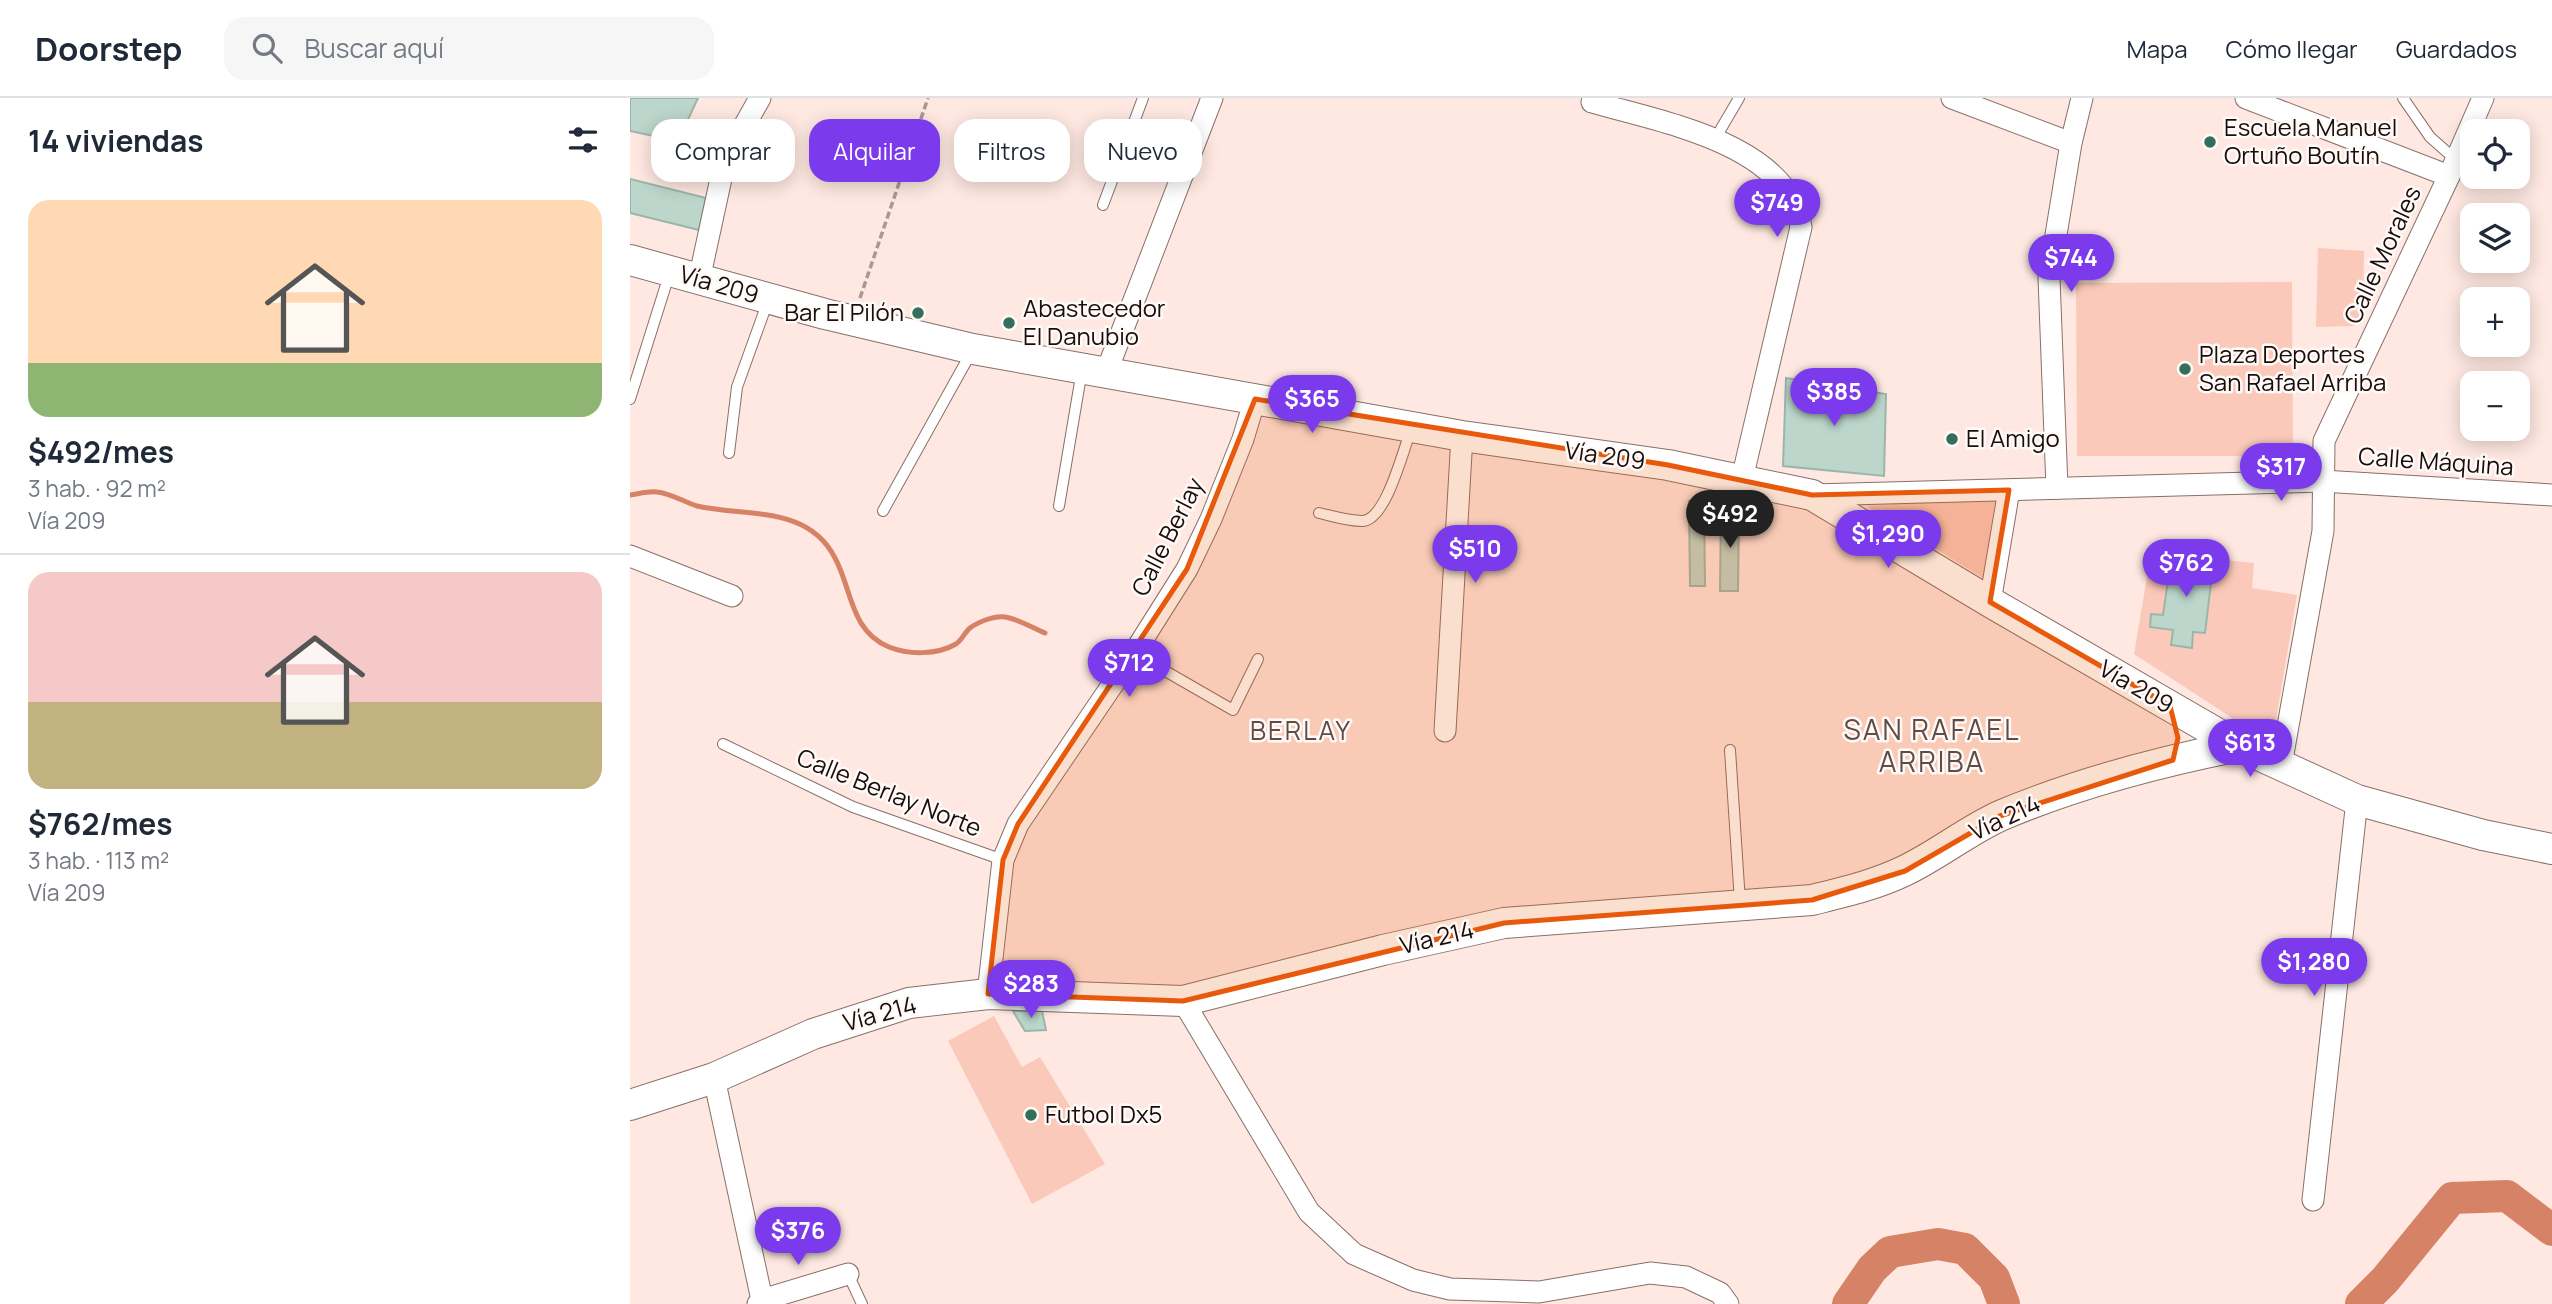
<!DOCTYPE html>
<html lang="es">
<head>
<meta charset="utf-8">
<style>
	:root { --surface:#fff; --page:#f6f6f7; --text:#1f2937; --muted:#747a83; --line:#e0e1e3; --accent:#7c3aed }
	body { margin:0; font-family:Manrope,sans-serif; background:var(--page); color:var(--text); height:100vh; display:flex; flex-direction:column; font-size:26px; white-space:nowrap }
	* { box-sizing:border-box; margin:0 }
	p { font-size:23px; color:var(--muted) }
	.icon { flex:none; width:38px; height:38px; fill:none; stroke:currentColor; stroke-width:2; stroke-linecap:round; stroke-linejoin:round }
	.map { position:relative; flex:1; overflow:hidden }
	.details { display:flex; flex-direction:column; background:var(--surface); width:630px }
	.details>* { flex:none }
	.guide { position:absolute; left:21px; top:21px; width:665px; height:63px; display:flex; gap:14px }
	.controls { position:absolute; left:1830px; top:21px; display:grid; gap:14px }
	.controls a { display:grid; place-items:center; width:70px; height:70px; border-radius:14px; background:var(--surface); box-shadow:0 4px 18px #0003; font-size:35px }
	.price { position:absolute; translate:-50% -60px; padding:0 16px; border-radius:24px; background:var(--accent); color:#fff; font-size:23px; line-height:46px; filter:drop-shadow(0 2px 4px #0008) }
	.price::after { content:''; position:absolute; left:50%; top:42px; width:21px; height:16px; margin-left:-10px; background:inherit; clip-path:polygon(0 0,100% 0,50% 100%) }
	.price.current { background:#222; color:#fff }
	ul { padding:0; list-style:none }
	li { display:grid; align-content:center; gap:14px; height:371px; padding:0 28px }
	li+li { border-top:2px solid var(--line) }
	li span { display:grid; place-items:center; height:217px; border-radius:21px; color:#555 }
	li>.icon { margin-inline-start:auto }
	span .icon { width:126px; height:126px; fill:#fffc; stroke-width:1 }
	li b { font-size:30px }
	h2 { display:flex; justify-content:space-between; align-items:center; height:84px; padding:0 28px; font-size:30px }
	.chip { padding:0 24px; border-radius:21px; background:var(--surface); box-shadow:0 4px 18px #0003; font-size:24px; line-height:63px }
	.chip.current { background:var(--accent); color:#fff }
	header { display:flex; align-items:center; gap:42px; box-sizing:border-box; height:98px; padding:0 35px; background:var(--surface); border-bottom:2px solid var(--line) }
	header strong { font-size:33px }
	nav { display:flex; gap:38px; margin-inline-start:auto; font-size:24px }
	.search { width:490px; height:63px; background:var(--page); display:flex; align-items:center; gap:18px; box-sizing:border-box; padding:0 24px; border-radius:21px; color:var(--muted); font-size:26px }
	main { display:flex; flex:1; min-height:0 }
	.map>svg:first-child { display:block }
</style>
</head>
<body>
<header>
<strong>Doorstep</strong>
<div class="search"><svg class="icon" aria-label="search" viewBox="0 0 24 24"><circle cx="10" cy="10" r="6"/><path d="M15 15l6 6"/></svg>Buscar aquí</div>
<nav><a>Mapa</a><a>Cómo llegar</a><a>Guardados</a></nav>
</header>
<main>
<section class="details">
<h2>14 viviendas<svg class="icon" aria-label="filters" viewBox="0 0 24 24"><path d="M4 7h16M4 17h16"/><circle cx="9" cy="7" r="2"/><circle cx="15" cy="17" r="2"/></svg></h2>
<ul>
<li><span style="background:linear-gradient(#ffd9b3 75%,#8fb573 0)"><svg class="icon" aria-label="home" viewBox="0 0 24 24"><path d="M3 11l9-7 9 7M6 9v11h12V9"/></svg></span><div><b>$492/mes</b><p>3 hab. · 92 m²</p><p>Vía 209</p></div></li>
<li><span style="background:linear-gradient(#f6c9c9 60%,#c2b280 0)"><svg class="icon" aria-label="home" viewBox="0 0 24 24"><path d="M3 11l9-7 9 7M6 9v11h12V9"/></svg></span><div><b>$762/mes</b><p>3 hab. · 113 m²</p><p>Vía 209</p></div></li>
</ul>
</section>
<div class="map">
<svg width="1922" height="1206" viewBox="0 0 1922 1206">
	<rect width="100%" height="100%" fill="#fee8e1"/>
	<g fill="#fbc9b9">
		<path d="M1688,150l46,3 -1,59 -9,16 -38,1z"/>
		<path d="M1662,184l1,174h-216l-1,-173z"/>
		<path d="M1366,399l-13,81 -116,-72z"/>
		<path d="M1521,455l103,10 -2,25 45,7 -25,149 -138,-90z"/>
		<path d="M364,918l28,51 18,-10 65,107 -73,40 -84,-163z"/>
	</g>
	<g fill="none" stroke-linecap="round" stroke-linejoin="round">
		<path stroke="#d68267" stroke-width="5" d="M0,397c8,-1 18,-4 27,-3 13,1 27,10 40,14 49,11 111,-1 138,52 17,31 15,73 54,89 20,8 48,8 67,-3 6,-4 9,-12 14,-16 8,-6 25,-13 35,-11 13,2 28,11 40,16"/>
		<g stroke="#d68267" stroke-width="32">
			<path d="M1218,1206l24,-35 18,-17 48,-8 27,5 29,29 10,26"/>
			<path d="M1731,1206l24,-24 67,-82 55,-2 45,34"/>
		</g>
	</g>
	<g fill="#bcd6cb" stroke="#9cb5aa" stroke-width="2">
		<path d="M0,0h68l-20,43 -48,-10z"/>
		<path d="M0,81l76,19 -7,32 -69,-17z"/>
		<path d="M1156,280l100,16 -2,82 -101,-10z"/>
		<path d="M1059,403h15l1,85h-15z"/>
		<path d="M1091,411h18l-1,82h-18z"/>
		<path d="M1542,456l42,4 -9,75 -12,-1 -1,16 -21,-3 2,-15 -23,-3 1,-13 12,1z"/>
		<path d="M383,913h29l4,19 -21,1z"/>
	</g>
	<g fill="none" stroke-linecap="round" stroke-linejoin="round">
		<defs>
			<g id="lane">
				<path d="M1773,0l27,39 26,23"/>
				<path d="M1085,41l24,-41"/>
				<path d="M473,107l40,-107"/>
				<path d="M0,301l40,-127"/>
				<path d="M99,355l8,-66 31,-86"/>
				<path d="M429,408l23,-136"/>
				<path d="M253,413l89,-160"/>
				<path d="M689,415c13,3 29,8 43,8 24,0 41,-71 49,-91"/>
				<path d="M504,555l99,57 25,-51"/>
				<path d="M93,646l130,63 150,53"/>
				<path d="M1100,652l10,152"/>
				<path d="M218,1176l14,30"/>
			</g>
			<g id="street">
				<path d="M964,0l-2,4c68,20 196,41 209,125l-59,252"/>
				<path d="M1322,0l119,45"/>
				<path d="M1616,0l203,78"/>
				<path d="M69,182l26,-120 35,-62"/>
				<path d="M476,275l106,-275"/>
				<path d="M1427,390l-8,-210 22,-135 11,-45"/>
				<path d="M1183,397l509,-14 230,14"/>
				<path d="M0,458l102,40"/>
				<path d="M1360,504l19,-112"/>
				<path d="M815,633l17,-295"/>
				<path d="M1651,667l42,-234 1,-90 125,-265 34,-78"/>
				<path d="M358,896l15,-134 15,-36 116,-171 53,-84 24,-50 32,-80 12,-40"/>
				<path d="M553,903l126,211 45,42 59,26 37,9 89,3 111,-19 36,4 34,16 8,11"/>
				<path d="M84,980l48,222 -4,4"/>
				<path d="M1683,1102l44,-400"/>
				<path d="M132,1202l86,-26"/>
			</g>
			<g id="secondary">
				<path d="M0,162l195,54 148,35 489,87 206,29 144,30 178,107 249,144 118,54 126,35 69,14"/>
				<path d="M0,1007l84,-27 99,-44 96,-31 79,-9 195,7 200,-51 121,-27 308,-23c32,-8 63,-15 92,-29 34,-16 64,-41 98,-56 76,-32 156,-53 237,-69"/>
			</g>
		</defs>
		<use href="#lane" stroke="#877068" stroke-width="12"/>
		<use href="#street" stroke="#877068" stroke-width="23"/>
		<use href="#secondary" stroke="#877068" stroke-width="32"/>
		<path stroke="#a99893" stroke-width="3.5" stroke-dasharray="7 3.5" stroke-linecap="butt" d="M230,200l68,-200"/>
		<use href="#lane" stroke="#fff" stroke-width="10"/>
		<use href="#street" stroke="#fff" stroke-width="21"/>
		<use href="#secondary" stroke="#fff" stroke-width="30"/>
	</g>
	<path fill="#e8590c" fill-opacity="0.2" stroke="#e8590c" stroke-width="5" stroke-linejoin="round" d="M625,301l413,66 144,30 197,-5 -19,112 180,104 8,32 -5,22 -173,56 -95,55 -93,29 -308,23 -321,78 -195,-7 15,-134 15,-36 169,-255z"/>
	<g fill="#336f5a" stroke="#fff9f8" stroke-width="2.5">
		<circle cx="1580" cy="44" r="7"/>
		<circle cx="288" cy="215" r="7"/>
		<circle cx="379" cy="225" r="7"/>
		<circle cx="1555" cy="271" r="7"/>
		<circle cx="1322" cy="341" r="7"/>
		<circle cx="401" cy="1017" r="7"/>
	</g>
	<g text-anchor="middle" stroke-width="5" stroke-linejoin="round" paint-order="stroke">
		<g font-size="24" fill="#170e0b" stroke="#fff9f8" text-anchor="start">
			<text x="1594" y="38">Escuela Manuel<tspan x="1594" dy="28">Ortuño Boutín</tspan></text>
			<text x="393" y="219">Abastecedor<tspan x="393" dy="28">El Danubio</tspan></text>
			<text x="274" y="223" text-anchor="end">Bar El Pilón</text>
			<text x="1569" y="265">Plaza Deportes<tspan x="1569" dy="28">San Rafael Arriba</tspan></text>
			<text x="1336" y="349">El Amigo</text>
			<text x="415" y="1025">Futbol Dx5</text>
		</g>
		<g font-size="24" fill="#170e0b" stroke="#fff9f8">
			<text transform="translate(1753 157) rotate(-65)" y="8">Calle Morales</text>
			<text transform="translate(89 187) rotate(16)" y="8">Vía 209</text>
			<text transform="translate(975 358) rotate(8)" y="8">Vía 209</text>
			<text transform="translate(1806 364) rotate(4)" y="8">Calle Máquina</text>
			<text transform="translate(538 439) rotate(-63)" y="8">Calle Berlay</text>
			<text transform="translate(1506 589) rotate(30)" y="8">Vía 209</text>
			<text transform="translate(259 695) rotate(22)" y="8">Calle Berlay Norte</text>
			<text transform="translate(1375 720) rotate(-25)" y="8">Vía 214</text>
			<text transform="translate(807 840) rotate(-13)" y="8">Vía 214</text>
			<text transform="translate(250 916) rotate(-15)" y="8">Vía 214</text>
		</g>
		<g font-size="26" letter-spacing="2" fill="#614c45" stroke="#fff9f8">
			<text x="671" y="642">BERLAY</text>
		</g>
		<g font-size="28" letter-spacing="2" fill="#614c45" stroke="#fff9f8">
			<text x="1302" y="642">SAN RAFAEL<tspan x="1302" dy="32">ARRIBA</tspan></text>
		</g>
	</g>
</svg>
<div class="controls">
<a><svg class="icon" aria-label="locate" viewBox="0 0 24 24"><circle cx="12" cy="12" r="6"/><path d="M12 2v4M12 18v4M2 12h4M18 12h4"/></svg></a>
<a><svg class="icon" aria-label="layers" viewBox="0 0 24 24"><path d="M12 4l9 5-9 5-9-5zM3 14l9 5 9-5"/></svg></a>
<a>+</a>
<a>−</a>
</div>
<b class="price" style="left:1147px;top:141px">$749</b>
<b class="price" style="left:1441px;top:196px">$744</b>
<b class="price" style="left:1204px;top:330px">$385</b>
<b class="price" style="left:682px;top:337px">$365</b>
<b class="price" style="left:1651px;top:405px">$317</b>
<b class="price current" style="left:1100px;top:452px">$492</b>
<b class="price" style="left:1258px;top:472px">$1,290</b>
<b class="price" style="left:845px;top:487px">$510</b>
<b class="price" style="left:1556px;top:501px">$762</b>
<b class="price" style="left:499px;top:601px">$712</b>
<b class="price" style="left:1620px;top:681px">$613</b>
<b class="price" style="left:1684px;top:900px">$1,280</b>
<b class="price" style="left:401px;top:922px">$283</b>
<b class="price" style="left:168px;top:1169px">$376</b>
<div class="guide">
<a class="chip">Comprar</a>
<a class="chip current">Alquilar</a>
<a class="chip">Filtros</a>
<a class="chip">Nuevo</a>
</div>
</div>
</main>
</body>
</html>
